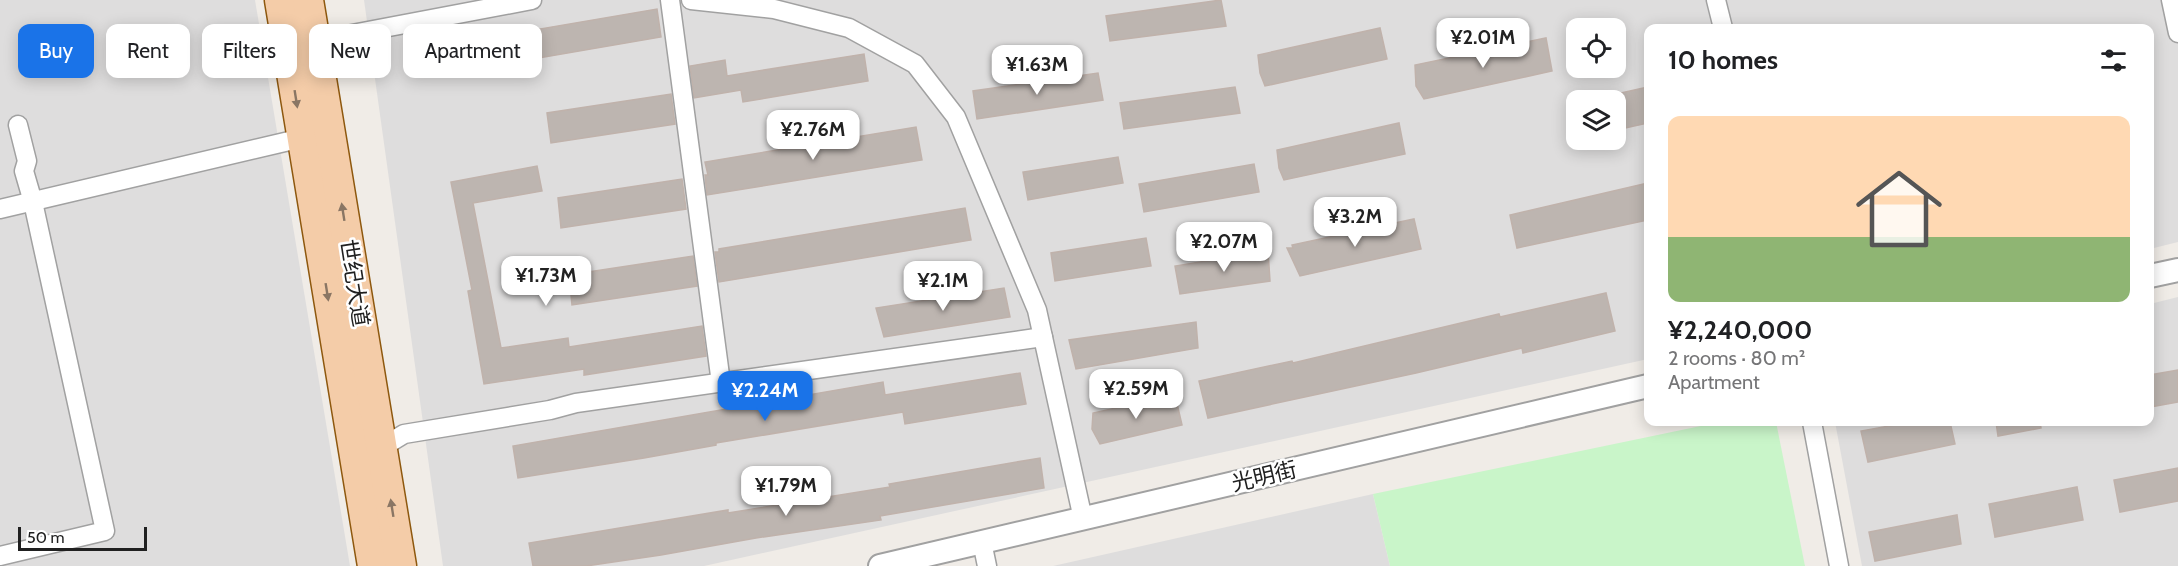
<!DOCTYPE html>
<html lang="en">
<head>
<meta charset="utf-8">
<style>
	:root { --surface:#fff; --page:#f6f6f6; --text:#202124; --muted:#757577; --line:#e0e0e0; --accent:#1a73e8 }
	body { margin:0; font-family:Cabin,"Noto Sans SC",sans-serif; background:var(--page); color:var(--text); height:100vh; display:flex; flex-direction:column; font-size:22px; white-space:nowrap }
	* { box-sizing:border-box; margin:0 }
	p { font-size:20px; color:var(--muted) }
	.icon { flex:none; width:33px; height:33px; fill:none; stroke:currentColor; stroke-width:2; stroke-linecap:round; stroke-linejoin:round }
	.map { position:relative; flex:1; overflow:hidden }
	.drawer { position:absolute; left:1644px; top:24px; width:510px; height:402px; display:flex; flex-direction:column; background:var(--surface); border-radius:12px; box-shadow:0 3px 15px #0003 }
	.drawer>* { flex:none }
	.hud { position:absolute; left:18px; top:24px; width:570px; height:54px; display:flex; gap:12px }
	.controls { position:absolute; left:1566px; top:18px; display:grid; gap:12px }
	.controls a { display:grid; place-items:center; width:60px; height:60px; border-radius:12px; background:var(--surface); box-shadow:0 3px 15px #0003; font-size:30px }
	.scale { position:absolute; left:18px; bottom:15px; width:129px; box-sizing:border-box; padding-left:6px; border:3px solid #202020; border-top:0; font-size:16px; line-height:21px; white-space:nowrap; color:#202020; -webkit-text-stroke:4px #fff; paint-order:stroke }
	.price { position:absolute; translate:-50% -51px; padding:0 14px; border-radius:12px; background:#fff; color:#222; font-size:20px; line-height:39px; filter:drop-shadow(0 2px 3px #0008) }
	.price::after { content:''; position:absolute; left:50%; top:36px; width:18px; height:14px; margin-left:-9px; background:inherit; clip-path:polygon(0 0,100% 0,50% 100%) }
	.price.selected { background:var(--accent); color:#fff }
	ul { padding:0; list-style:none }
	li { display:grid; align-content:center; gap:12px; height:318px; padding:0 24px }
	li+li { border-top:2px solid var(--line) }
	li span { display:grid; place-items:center; height:186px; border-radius:12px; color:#555 }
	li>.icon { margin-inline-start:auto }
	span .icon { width:108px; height:108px; fill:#fffc; stroke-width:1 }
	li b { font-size:26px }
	h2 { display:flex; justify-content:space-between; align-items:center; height:72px; padding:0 24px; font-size:26px }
	.tag { padding:0 21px; border-radius:12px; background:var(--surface); box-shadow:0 3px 15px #0003; font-size:21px; line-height:54px }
	.tag.selected { background:var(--accent); color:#fff }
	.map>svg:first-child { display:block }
</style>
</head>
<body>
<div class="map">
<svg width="2178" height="566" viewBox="0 0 2178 566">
	<rect width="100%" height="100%" fill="#f0ece7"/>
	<g fill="#dedddd" fill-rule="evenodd">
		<path d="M0,0h255l95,566h-350z"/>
		<path d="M364,0h1814v242l-28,7v-221h-502v331l-944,207h-261zM1576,28h40v40h-40zM1576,100h40v40h-40z"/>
		<path d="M2178,297v269h-316l-27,-144h315v-118z"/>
		<path d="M1373,494l17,72h-337z"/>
	</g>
	<path fill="#c9f5c9" d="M1720,422h56l29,144h-415l-17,-72z"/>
	<g fill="#bdb5b0" stroke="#c0b2ab" stroke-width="1.5">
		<path d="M1221,0l5,26 -116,15 -4,-25z"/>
		<path d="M657,9l4,28 -122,21 -5,-28z"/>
		<path d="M1380,28l7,31 -122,27 -5,-13 -2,-18z"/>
		<path d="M1546,38l6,33 -128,28 -8,-13 -1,-21z"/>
		<path d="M864,54l4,27 -125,21 -2,-12 -47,8 -4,-32 35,-6 2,16z"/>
		<path d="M1098,73l5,27 -126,19 -4,-28z"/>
		<path d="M1235,87l5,26 -116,16 -4,-26z"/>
		<path d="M1648,87v36l-32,7v-36z"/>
		<path d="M671,94l4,30 -124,19 -4,-30z"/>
		<path d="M1399,123l6,31 -121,26 -5,-12 -2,-18z"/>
		<path d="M916,127l6,33 -215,35 -2,-20h3l-3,-13z"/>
		<path d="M1118,157l5,26 -95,17 -5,-28z"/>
		<path d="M1254,164l5,28 -115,20 -5,-28z"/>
		<path d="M537,166l5,25 -69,12 28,145 67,-10 1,9 133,-21 4,30 -122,19v-6l-100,15 -16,-93 4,-1 -21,-108z"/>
		<path d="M682,179l4,30 -125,19 -3,-30z"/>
		<path d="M1648,183v37l-131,28 -7,-33z"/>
		<path d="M965,208l6,32 -252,42 -4,-30h4v-3z"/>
		<path d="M1414,219l7,30 -121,27 -13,-28h6l-1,-3z"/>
		<path d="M1146,238l5,28 -96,15 -4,-28z"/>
		<path d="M1268,251l2,30 -90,13 -5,-28z"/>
		<path d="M693,256l4,30 -125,19 -3,-30z"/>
		<path d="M1004,288l6,29 -126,20 -8,-29z"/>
		<path d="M1606,293l9,38 -92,22 -1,-5 -106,25 -208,45 -9,-37 93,-20 1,2 206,-49 1,3z"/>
		<path d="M1196,322l2,26 -122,21 -7,-29z"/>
		<path d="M2178,370v32l-28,5v-32z"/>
		<path d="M1020,373l6,31 -121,20 -2,-12 -187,31v2l-72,13 -126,20 -5,-32 370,-64 2,13z"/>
		<path d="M1175,395l7,30 -82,19 -8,-15 1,-16z"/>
		<path d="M1911,422h39l5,22 -87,18 -7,-31z"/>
		<path d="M1996,422h44l1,6 -43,8z"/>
		<path d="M1040,458l4,30 -164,28 1,4 -125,18 -95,17 -75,11h-53l-4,-23 199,-33v3l162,-26 -1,-3z"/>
		<path d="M2178,468v33l-58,11 -6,-32z"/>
		<path d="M2077,487l6,33 -88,17 -6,-33z"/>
		<path d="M1957,515l4,29 -86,17 -6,-29z"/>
	</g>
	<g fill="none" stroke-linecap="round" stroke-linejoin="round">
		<defs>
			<g id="minor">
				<path d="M670,0l51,383"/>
				<path d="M691,0l83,9 75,19 66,36 41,53 81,193 46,209"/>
				<path d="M1716,0l7,28"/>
				<path d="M2171,0l7,33"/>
				<path d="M315,41l217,-41"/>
				<path d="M0,209l302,-71"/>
				<path d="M1812,422l27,144"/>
				<path d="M376,451l28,-17 146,-24 26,-7 467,-66"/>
				<path d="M982,542l5,24"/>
				<path d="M0,556l105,-25 -72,-329 -9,-31 3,-10 -9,-36"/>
			</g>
			<g id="tertiary">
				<path d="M2150,276l28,-6"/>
				<path d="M880,566l768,-180"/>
			</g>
			<g id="primary">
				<path d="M280,0l93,566"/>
				<path d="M308,0l93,566"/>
			</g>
		</defs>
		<use href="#minor" stroke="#a1a1a1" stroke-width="21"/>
		<use href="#tertiary" stroke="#a1a1a1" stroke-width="26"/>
		<use href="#primary" stroke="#8e580e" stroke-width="33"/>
		<use href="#minor" stroke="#fff" stroke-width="18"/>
		<use href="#tertiary" stroke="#fff" stroke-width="22"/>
		<use href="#primary" stroke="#f4cca8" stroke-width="30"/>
	</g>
	<defs><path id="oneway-solid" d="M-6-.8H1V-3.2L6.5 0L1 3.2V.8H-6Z" transform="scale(1.5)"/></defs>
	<g fill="#8a7664">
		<use href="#oneway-solid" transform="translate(296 99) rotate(81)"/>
		<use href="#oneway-solid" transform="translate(343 212) rotate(-99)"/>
		<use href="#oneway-solid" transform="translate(327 292) rotate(81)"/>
		<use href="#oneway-solid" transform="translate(392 508) rotate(-99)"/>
	</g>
	<g text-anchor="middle" stroke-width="5" stroke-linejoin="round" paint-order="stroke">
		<g font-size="22" fill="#202020" stroke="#fff">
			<text transform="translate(355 283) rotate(81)" y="8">世纪大道</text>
			<text transform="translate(1264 476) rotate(-13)" y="8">光明街</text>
		</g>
	</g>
</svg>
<div class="controls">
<a><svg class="icon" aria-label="locate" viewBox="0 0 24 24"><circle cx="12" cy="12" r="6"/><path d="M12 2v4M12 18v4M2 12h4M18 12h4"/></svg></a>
<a><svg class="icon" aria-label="layers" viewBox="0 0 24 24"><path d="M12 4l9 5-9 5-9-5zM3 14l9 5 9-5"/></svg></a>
</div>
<div class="scale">50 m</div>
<b class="price" style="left:1483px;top:69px">¥2.01M</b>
<b class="price" style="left:1037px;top:96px">¥1.63M</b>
<b class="price" style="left:813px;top:161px">¥2.76M</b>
<b class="price" style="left:1355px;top:248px">¥3.2M</b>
<b class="price" style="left:1224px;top:273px">¥2.07M</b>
<b class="price" style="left:546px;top:307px">¥1.73M</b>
<b class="price" style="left:943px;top:312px">¥2.1M</b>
<b class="price" style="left:1136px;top:420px">¥2.59M</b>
<b class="price selected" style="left:765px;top:422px">¥2.24M</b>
<b class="price" style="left:786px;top:517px">¥1.79M</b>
<div class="hud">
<a class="tag selected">Buy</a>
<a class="tag">Rent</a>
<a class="tag">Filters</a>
<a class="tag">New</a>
<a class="tag">Apartment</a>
</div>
<section class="drawer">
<h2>10 homes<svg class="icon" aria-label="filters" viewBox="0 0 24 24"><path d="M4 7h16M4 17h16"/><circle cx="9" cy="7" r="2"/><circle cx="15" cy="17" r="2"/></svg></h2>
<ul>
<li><span style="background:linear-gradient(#ffd9b3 65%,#8fb573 0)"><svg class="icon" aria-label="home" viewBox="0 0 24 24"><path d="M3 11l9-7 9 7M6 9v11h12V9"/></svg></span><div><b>¥2,240,000</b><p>2 rooms · 80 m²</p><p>Apartment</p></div></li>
</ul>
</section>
</div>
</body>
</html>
